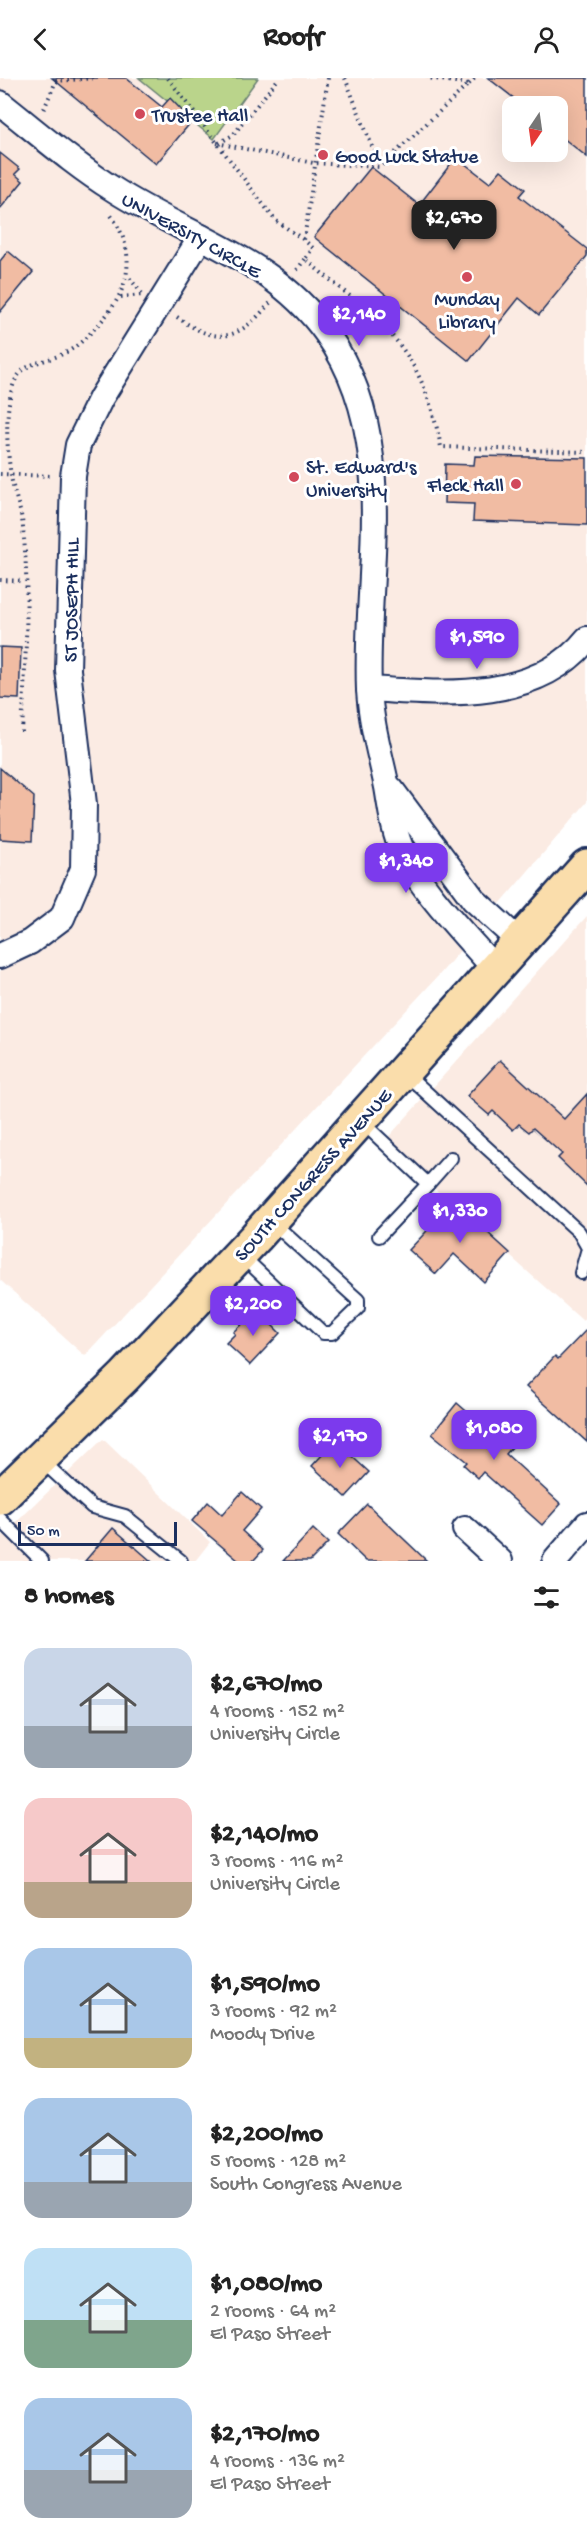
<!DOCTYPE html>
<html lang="en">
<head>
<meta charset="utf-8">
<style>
	:root { --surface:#fff; --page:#f2f2f2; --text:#222; --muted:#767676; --accent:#7c3aed }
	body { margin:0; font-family:"Gochi Hand",sans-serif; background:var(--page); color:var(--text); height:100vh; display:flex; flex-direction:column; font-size:22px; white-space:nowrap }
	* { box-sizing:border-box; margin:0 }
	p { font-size:20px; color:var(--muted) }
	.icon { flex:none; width:33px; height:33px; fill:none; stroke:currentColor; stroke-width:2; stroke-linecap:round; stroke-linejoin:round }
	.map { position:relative; height:1483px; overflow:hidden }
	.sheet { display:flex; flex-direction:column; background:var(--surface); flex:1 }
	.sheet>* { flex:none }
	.needle { width:39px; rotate:193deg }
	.fabs { position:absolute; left:502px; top:18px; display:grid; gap:12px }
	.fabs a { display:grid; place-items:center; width:66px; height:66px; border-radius:12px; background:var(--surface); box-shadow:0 6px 24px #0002; font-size:30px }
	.scale { position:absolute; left:18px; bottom:15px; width:159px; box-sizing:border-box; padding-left:6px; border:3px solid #1b2f5e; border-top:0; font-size:16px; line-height:21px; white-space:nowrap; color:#1b2f5e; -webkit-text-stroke:4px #fff; paint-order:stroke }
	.price { position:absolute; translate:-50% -51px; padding:0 14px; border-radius:12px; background:var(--accent); color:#fff; font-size:20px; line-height:39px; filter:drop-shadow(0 2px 3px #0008) }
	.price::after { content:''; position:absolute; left:50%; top:36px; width:18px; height:14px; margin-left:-9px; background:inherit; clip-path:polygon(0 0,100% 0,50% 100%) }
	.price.active { background:#222; color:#fff }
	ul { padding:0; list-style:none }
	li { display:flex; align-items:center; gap:18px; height:150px; padding:0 24px }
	li span { display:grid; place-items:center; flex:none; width:168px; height:120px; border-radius:18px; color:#555 }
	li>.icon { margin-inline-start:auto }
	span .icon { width:72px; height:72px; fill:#fffc; stroke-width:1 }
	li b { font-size:26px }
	h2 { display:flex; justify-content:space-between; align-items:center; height:72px; padding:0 24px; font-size:26px }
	header { display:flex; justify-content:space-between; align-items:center; height:78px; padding:0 24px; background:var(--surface); font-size:27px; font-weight:700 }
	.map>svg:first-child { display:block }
</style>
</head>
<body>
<header><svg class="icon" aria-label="back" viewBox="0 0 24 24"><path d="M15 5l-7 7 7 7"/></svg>Roofr<svg class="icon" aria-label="person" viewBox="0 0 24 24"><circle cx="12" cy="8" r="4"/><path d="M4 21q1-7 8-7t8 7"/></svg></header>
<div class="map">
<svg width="587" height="1483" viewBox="0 0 587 1483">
	<rect width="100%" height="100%" fill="#fff"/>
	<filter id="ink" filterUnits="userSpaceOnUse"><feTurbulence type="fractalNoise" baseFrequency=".0167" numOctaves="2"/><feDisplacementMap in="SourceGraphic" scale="12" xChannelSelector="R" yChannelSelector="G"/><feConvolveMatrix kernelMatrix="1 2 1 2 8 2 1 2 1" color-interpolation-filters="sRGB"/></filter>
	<g filter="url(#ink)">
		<g fill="#fbebe3" fill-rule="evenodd">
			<path d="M0,0h587v724l-147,172 -355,382 -85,-76zM513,28h45v46h-45z"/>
			<path d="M587,838v401l-4,4 -200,-178z"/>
			<path d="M103,1361l107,103 -15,19h-195v-23z"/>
		</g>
		<path fill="#bad48b" stroke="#6a8274" stroke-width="1.5" d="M139,0h119l-44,61z"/>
		<g fill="#f1bca3" stroke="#1b2f5e" stroke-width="1.5">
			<path d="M52,0h74l36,29 8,-9 22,23 -36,43z"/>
			<path d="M488,0h99v79l-29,-23v-28h-34z"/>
			<path d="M0,75l20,16 -5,5 8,7 -23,28z"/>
			<path d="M456,79l34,26 11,-13 24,19 -6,7 68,53v7l-48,59 -20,-17 -50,63 -155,-124 57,-70 48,38z"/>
			<path d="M8,173l25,21 -33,40v-51z"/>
			<path d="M475,378l112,2v67l-114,-4 1,-17 -30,-1 1,-39 29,1z"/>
			<path d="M0,569l21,1 -2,51 -19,-1z"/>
			<path d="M0,690l34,29 -2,44 -32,-2z"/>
			<path d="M500,982l64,59 23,-25v92l-29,-28 4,-4 -29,-26 -4,4 -10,-8 -6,6 -20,-19 -4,4 -22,-19z"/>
			<path d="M454,1124l56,51 -26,29 -30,-28 -18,20 -27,-24z"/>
			<path d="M257,1232l23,23 -30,32 -24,-22 9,-9 -2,-2z"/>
			<path d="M587,1251v113l-61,-55 29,-31 3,3z"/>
			<path d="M457,1325l23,20 3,-3 30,26 -7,8 55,50 -19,21 -59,-53 -5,6 -14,-13 3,-3 -35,-28z"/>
			<path d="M335,1363l34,31 -23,25 -34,-31z"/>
			<path d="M242,1414l19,17 -19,22 21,19 -10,11h-14l-47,-40 16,-19 14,13z"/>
			<path d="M367,1426l60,57h-61l-28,-27z"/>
			<path d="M113,1450l38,33h-66z"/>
			<path d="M313,1451l15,14 -18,18h-27z"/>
		</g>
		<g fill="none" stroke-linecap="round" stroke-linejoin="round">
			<defs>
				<g id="lane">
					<path d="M405,995l174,159 8,14"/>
					<path d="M362,1044l66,62 -49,52"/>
					<path d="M428,1106l23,-26"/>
					<path d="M241,1177l82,78h9l26,-25v-8l-86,-78"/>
					<path d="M581,1195l6,-21"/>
					<path d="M41,1382l51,47 33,9 56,45"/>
					<path d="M0,1441l42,42"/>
				</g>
				<g id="street">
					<path d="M0,25c37,29 73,61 113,86 74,48 161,69 214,145 74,105 37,238 42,356 2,34 11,64 18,97 3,17 5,36 11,53 13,40 69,97 98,130"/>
					<path d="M369,611c73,5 167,14 218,-50"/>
					<path d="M391,711l83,111 46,42"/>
					<path d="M0,878l30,-14 32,-24 21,-49 1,-65 -16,-134 5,-194 5,-31 23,-47 100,-161"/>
					<path d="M465,1451l35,32"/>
					<path d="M555,1483l32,-37"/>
				</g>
				<path id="primary" d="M0,1420l125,-122 131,-139 331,-371"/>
			</defs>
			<use href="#lane" stroke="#1b2f5e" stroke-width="16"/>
			<use href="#street" stroke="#1b2f5e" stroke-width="28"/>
			<use href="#primary" stroke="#1b2f5e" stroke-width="38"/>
			<g stroke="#1b2f5e" stroke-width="4" stroke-dasharray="1.5 4.5" stroke-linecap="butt">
				<path d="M168,0l107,142 29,20"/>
				<path d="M328,0l-24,162 9,8 -8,11c77,65 115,83 136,188l146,5"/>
				<path d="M345,0l35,88"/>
				<path d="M469,6l6,-6"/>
				<path d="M44,31l12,-28 41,-3"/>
				<path d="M217,65l96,20 67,4 89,-83 -42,-6"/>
				<path d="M219,65l14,-8 46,-57"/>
				<path d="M297,192l8,-11"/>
				<path d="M121,219l22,-2 -15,-19"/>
				<path d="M177,239c42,30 61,23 93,-14"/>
				<path d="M0,396l52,2"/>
				<path d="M0,502l24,1"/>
				<path d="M22,654c3,-65 8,-140 1,-204 -1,-18 -10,-35 -12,-53 -4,-24 -6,-58 0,-82 7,-33 29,-28 54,-40 12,-6 22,-16 31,-26 33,-34 44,-72 14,-113"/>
			</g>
			<use href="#lane" stroke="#fff" stroke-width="12"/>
			<use href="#street" stroke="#fff" stroke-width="24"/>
			<use href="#primary" stroke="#faddab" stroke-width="33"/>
		</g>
	</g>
	<g fill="#d1495b" stroke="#fff" stroke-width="2">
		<circle cx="140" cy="36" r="6"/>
		<circle cx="323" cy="77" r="6"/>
		<circle cx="467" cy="199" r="6"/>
		<circle cx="294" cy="399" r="6"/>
		<circle cx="516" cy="406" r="6"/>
	</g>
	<g text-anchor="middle" stroke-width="6" stroke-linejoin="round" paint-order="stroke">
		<g font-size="20" fill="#1b2f5e" stroke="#fff" text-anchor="start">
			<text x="152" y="43">Trustee Hall</text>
			<text x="335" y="84">Good Luck Statue</text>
			<text x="467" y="227" text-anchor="middle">Munday<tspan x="467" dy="23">Library</tspan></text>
			<text x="306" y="395">St. Edward's<tspan x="306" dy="23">University</tspan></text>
			<text x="504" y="413" text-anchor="end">Fleck Hall</text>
		</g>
		<g font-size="20" fill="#1b2f5e" stroke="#fff">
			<text transform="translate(192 156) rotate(29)" y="7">UNIVERSITY CIRCLE</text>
			<text transform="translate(70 522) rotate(-89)" y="7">ST JOSEPH HILL</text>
			<text transform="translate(312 1096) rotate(-48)" y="7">SOUTH CONGRESS AVENUE</text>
		</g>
	</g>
</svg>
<div class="fabs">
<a><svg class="needle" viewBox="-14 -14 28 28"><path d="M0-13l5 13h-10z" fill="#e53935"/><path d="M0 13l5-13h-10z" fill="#767676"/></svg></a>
</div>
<div class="scale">50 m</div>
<b class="price active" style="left:454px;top:173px">$2,670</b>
<b class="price" style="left:359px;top:269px">$2,140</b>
<b class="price" style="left:477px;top:592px">$1,590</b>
<b class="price" style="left:406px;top:816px">$1,340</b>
<b class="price" style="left:460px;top:1166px">$1,330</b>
<b class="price" style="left:253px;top:1259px">$2,200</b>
<b class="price" style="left:494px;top:1383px">$1,080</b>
<b class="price" style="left:340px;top:1391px">$2,170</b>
</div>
<section class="sheet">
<h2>8 homes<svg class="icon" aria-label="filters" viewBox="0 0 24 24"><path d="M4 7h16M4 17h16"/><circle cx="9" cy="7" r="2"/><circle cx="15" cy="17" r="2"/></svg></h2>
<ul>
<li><span style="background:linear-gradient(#c9d6e8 65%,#9aa5b1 0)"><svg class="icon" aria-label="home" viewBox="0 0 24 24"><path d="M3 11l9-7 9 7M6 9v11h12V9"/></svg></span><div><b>$2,670/mo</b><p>4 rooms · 152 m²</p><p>University Circle</p></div></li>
<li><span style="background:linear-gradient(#f6c9c9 70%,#b9a48a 0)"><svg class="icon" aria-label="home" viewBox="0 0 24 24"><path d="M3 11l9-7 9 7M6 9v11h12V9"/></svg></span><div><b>$2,140/mo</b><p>3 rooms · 116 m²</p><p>University Circle</p></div></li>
<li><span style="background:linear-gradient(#a9c7e8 75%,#c2b280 0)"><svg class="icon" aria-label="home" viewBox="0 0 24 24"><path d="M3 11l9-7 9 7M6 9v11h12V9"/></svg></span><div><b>$1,590/mo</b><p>3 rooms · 92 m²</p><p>Moody Drive</p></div></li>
<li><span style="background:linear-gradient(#a9c7e8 70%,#9aa5b1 0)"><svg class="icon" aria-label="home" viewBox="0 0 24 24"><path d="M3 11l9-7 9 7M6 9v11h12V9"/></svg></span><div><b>$2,200/mo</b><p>5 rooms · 128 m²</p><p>South Congress Avenue</p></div></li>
<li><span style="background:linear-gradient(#bfe0f5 60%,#7fa58c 0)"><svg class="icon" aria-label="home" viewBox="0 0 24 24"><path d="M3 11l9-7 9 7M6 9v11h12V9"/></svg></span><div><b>$1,080/mo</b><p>2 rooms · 64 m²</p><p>El Paso Street</p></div></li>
<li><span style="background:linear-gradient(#a9c7e8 60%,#9aa5b1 0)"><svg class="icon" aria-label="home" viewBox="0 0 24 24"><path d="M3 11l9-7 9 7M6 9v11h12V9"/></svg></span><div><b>$2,170/mo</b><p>4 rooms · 136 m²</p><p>El Paso Street</p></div></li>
</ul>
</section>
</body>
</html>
